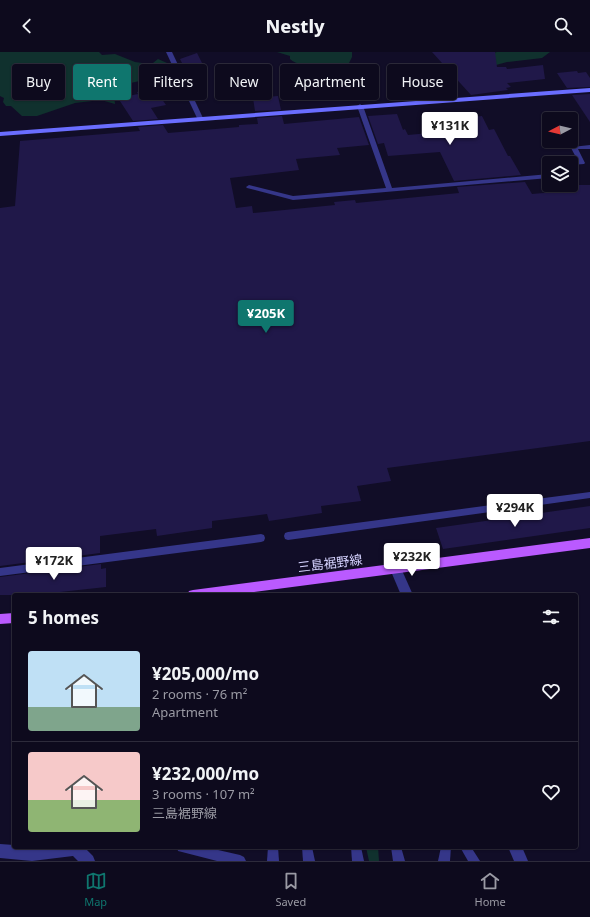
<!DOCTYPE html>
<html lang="en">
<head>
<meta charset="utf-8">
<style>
	:root { --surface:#0d0a1d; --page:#161326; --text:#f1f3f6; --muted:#9a9aa4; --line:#2d2b3b; --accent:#0f766e }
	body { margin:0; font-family:"Noto Sans","Noto Sans JP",sans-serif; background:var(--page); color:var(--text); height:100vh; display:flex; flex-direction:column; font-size:15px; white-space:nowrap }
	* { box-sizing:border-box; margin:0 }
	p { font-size:13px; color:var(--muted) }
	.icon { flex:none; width:22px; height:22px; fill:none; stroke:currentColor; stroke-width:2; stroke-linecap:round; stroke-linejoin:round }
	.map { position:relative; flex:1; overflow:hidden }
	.panel { position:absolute; left:12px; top:541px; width:566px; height:256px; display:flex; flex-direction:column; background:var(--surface); border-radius:4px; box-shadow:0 1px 3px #0004,0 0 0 1px var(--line) }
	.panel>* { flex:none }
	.top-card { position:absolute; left:12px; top:12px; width:566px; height:36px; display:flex; gap:8px }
	.needle { width:26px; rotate:263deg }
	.fabs { position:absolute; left:542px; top:60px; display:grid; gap:8px }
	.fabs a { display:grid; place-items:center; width:36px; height:36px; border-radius:4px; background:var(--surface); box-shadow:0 1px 3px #0004,0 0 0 1px var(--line); font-size:20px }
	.price { position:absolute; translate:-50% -34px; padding:0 9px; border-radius:4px; background:#fff; color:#222; font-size:13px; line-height:26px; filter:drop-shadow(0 1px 2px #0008) }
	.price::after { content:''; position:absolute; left:50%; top:24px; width:12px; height:9px; margin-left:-6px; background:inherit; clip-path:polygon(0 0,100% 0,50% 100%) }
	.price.selected { background:var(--accent); color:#fff }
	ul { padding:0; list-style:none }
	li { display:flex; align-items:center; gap:12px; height:100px; padding:0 16px }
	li+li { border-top:1px solid var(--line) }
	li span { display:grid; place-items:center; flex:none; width:112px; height:80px; border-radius:4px; color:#555 }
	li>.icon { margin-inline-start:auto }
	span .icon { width:48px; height:48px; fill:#fffc; stroke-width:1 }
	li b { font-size:17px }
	h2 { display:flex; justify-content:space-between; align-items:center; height:48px; padding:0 16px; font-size:17px }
	.pill { padding:0 14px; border-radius:4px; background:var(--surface); box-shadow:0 1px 3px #0004,0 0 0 1px var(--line); font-size:14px; line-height:36px }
	.pill.selected { background:var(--accent); color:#fff }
	header { display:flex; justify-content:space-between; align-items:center; height:52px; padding:0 16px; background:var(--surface); font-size:18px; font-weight:800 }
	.tab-bar { display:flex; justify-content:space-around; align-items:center; height:56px; border-top:1px solid var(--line); background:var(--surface); font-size:11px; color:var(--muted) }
	.tab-bar a { display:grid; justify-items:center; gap:2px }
	.tab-bar .selected { color:var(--accent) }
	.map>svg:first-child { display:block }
</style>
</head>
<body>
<header><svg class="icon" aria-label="back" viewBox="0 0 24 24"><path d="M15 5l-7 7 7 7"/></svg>Nestly<svg class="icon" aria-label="search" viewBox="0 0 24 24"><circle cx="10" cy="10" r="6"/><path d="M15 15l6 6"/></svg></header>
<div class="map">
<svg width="590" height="809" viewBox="0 0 590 809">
	<rect width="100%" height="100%" fill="#110d27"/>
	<g fill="#10312e">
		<path d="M0,0h99l3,3 13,-1 20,8 14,2 4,-1 5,-4 9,4v5c-8,4 -19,2 -23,12 -16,4 -20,2 -30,15l1,9 -14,-4 -26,3 -38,13h-15l-11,-10h-5l-3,-4 1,-4 -4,-2z"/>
		<path d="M277,0h75v5l-4,8 -12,5 3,8 -5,3c-7,-2 -13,-9 -19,-13 -8,-4 -19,-3 -25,-9v-3z"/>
		<path d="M497,0h53l-8,6 -35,4 -11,3 -3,-12z"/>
		<path d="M366,795h12l1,14h-10z"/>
	</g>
	<g fill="#201849">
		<path d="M432,0h63l2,15h9l1,2 36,-4 2,14 -38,4 4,4 -5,1 2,2 -37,5z"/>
		<path d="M197,1l11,22 -16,3 -1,-3h-3l-8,-16z"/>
		<path d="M577,19l1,2 8,-1 4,6v9l-23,1 -10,-15z"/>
		<path d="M154,36l12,17 -15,3 7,11 -25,2 -15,-23 20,-4 -1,-2z"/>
		<path d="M590,42v28l-18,-27z"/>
		<path d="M278,44l3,14 -26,1 -2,-13z"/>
		<path d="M397,62l6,16 2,-1 3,6 32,-3 -3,-12 45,-4 7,14 5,-1 14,27h2l11,19 -67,6 -14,-29 -52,4 -4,-13 -6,1 -10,-28z"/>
		<path d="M282,64l2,8 75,-7 10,28 -32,3 3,7 -44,4 3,11 -69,8 6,30 16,-2 1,7 82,-8 -1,-3 21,-2 1,3 103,-10 -2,-6 68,-5 7,12 35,-3 -3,-6h26v256l-203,27 4,13 -34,5 4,15 -40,5 1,7 -53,8 -2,-7 -55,7v7l-55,8 -1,-7 -56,7v17l-100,13v-358l15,-2 5,-65 120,-10 -2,-4 25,-2 5,8 71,-6v-2l19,-1 -1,-6z"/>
		<path d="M590,454v22l-147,21 -7,-21z"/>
		<path d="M101,512v5l5,-1v19l-46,5v3h-60v-18z"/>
	</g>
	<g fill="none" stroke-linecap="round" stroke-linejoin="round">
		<g fill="#353689" fill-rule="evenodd">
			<path d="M360,52l3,2 29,82 157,-14v4l-256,22 -46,-12 -1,-1 3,-2 44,11 93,-8 -29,-82z"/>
			<path d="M590,93v4h-12l7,14 -1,1 -13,1v-2h-6l3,-2h10l-7,-13 1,-1z"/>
			<path d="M590,440v6l-302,42 -3,-1 -1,-3 1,-3 3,-1z"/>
			<path d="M261,482l3,1 1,3 -1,3 -3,1 -261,34v-8z"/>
			<path d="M177,795h28l35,8 4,2 2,4h-29l-35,-9 -4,-1z"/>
			<path d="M268,795h10l1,14h-12z"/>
			<path d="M302,795h10l3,14h-12z"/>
			<path d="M351,795h10l3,14h-12z"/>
			<path d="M391,795h10l4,14h-12z"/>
			<path d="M441,795h10l-1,14h-12z"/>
			<path d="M460,795h11l9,14h-12z"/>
		</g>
		<g fill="#353689" fill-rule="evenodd">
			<path d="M166,0h6l31,66 -1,1 -5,-1z"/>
			<path d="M396,512l4,2 13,29h-12l-11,-26 2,-3z"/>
			<path d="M0,792l14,1v2h70l9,9 2,5h-17l-5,-5 -41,5 -32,-3z"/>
			<path d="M508,795h14l6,14h-14z"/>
		</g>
		<path fill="#6a6dff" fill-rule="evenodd" d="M590,36v4l-590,44v-4z"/>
		<g fill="#ba5aff" fill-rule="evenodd">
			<path d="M590,486v10l-359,47h-44l2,-4 4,-1z"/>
			<path d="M14,561v10l-14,1v-10z"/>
		</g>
	</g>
	<g text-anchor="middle" stroke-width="3" stroke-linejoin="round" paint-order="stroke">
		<g font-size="13" fill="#d6d3ff" stroke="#110d27">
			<text transform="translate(330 511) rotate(-7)" y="5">三島裾野線</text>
		</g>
	</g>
</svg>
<div class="fabs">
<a><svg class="needle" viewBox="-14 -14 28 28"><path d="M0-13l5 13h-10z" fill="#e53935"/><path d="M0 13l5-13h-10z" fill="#9a9aa4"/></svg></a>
<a><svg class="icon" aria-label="layers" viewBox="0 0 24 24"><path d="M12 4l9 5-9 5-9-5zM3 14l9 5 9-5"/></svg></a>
</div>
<b class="price" style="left:450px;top:94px">¥131K</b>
<b class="price selected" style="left:266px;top:282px">¥205K</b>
<b class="price" style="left:515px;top:476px">¥294K</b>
<b class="price" style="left:412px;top:525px">¥232K</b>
<b class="price" style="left:54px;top:529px">¥172K</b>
<div class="top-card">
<a class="pill">Buy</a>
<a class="pill selected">Rent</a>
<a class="pill">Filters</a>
<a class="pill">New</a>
<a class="pill">Apartment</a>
<a class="pill">House</a>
</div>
<section class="panel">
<h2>5 homes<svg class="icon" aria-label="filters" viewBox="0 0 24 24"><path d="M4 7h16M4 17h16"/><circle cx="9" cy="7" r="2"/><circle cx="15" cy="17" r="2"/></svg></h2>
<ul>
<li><span style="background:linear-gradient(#bfe0f5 70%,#7fa58c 0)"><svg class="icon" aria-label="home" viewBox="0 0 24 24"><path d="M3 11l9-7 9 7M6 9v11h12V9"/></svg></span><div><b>¥205,000/mo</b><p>2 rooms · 76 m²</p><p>Apartment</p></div><svg class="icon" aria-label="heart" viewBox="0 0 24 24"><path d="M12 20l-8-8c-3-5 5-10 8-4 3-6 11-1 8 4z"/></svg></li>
<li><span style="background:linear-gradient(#f6c9c9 60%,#8fb573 0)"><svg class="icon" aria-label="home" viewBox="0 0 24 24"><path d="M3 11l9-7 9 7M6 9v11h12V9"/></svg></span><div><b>¥232,000/mo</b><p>3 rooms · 107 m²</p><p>三島裾野線</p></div><svg class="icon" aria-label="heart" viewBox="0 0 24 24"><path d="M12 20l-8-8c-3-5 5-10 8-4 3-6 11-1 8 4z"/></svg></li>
</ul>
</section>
</div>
<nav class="tab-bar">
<a class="selected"><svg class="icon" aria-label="map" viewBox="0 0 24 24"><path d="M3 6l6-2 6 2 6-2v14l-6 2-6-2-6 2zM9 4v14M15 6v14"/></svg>Map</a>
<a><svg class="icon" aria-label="saved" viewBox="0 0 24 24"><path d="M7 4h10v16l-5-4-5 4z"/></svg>Saved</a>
<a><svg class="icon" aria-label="home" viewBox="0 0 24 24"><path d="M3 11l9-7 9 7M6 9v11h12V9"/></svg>Home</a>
</nav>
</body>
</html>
